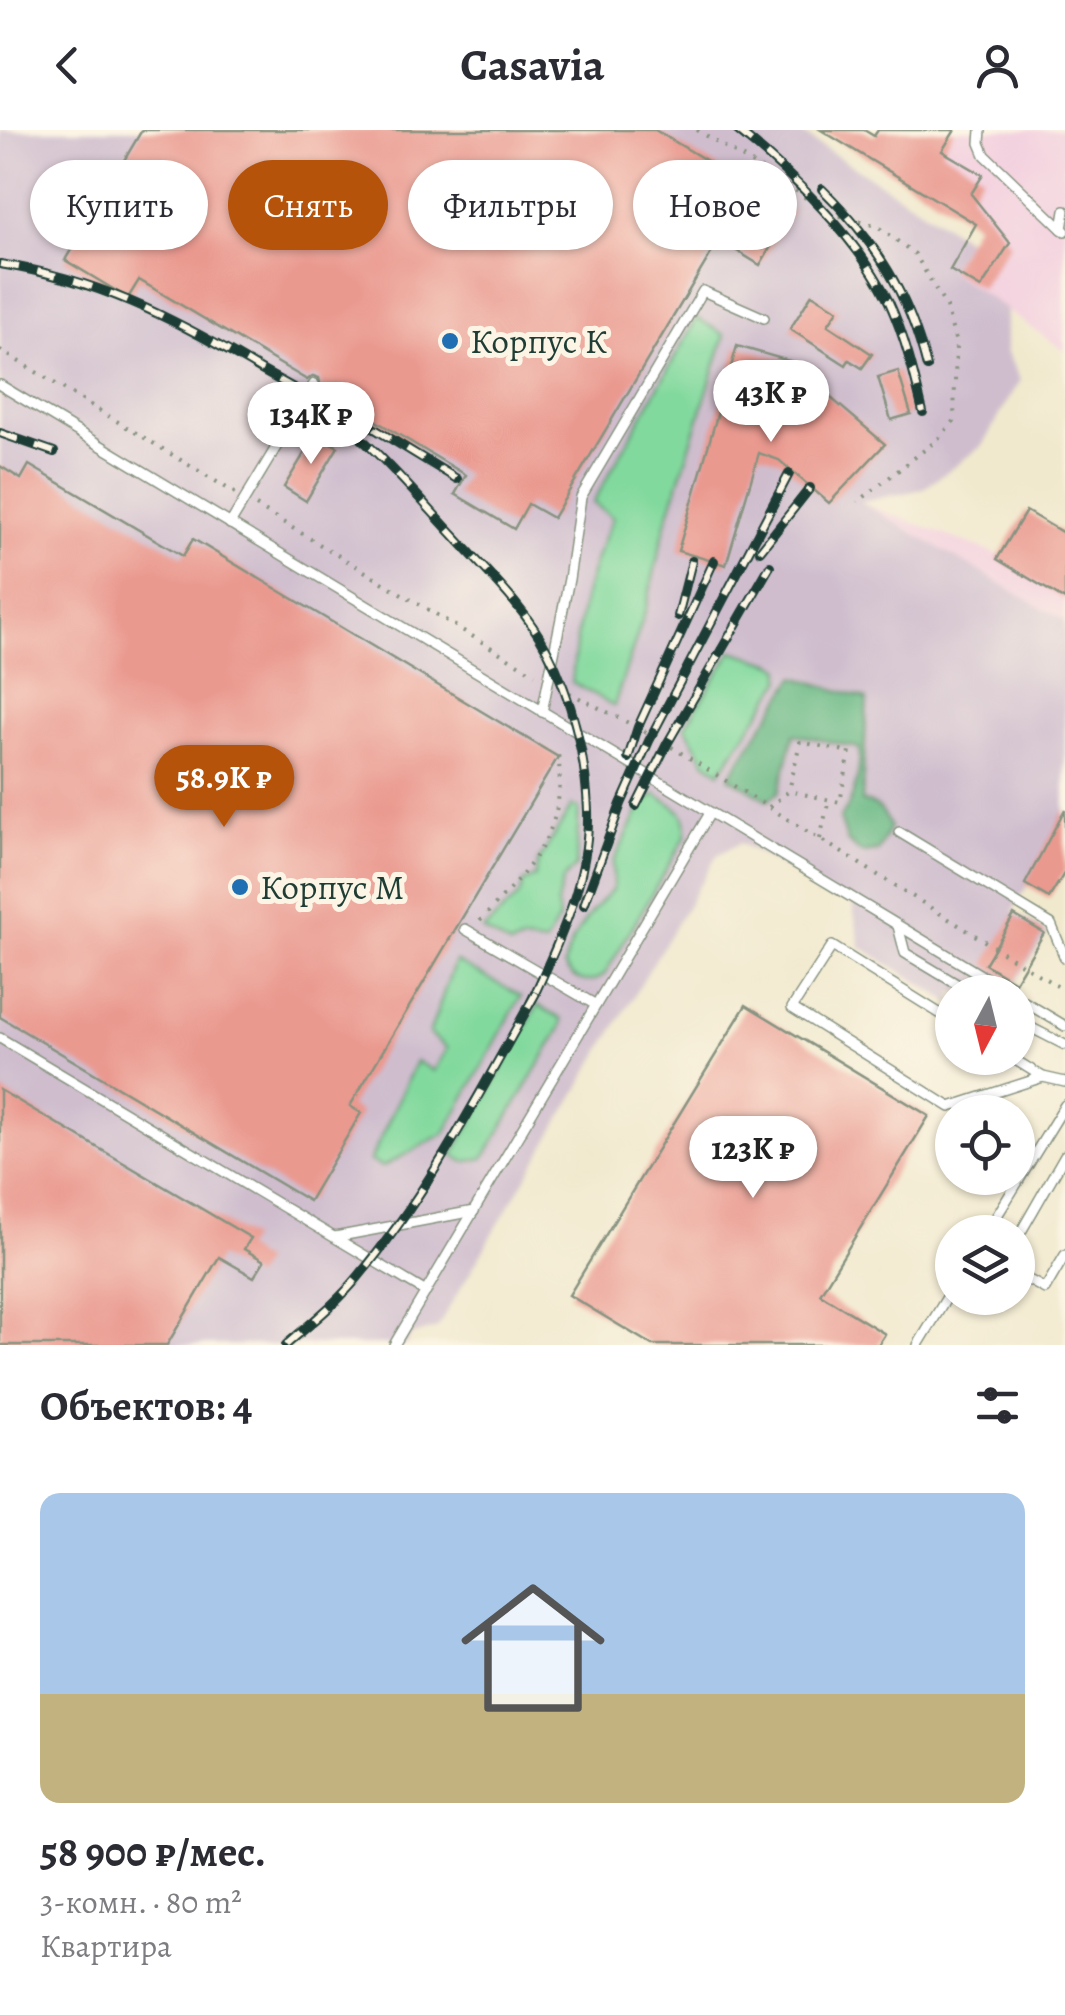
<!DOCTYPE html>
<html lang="ru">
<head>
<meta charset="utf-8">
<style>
	:root { --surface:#fff; --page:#f2f2f3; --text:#2b2b33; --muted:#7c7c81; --line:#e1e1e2; --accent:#b45309 }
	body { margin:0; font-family:Alegreya,serif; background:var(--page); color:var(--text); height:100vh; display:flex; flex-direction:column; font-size:38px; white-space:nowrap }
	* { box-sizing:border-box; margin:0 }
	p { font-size:32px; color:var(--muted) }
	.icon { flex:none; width:55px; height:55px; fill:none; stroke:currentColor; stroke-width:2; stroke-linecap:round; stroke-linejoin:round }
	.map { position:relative; height:1215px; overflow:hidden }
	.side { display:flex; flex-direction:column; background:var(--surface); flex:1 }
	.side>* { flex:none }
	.hud { position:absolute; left:30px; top:30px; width:1005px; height:90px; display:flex; gap:20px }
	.needle { width:65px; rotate:187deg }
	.controls { position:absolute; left:935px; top:845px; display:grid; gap:20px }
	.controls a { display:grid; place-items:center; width:100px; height:100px; border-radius:50%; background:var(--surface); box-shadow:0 2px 8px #0004; font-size:50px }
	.price { position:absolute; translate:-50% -85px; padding:0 22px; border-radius:35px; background:#fff; color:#222; font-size:32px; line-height:65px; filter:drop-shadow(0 2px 5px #0008) }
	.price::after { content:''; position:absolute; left:50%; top:60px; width:30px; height:22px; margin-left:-15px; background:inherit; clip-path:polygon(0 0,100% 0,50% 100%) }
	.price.on { background:var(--accent); color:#fff }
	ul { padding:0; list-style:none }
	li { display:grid; align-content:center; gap:20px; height:530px; padding:0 40px }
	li+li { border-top:2px solid var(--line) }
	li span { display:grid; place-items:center; height:310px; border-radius:20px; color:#555 }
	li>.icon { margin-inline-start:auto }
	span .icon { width:180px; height:180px; fill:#fffc; stroke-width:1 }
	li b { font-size:42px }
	h2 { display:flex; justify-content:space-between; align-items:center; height:120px; padding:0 40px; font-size:42px }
	.pill { padding:0 35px; border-radius:45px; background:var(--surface); box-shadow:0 2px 8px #0004; font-size:35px; line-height:90px }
	.pill.on { background:var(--accent); color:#fff }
	header { display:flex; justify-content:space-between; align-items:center; height:130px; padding:0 40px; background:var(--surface); font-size:45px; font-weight:600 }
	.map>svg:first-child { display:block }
</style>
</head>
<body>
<header><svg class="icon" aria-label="back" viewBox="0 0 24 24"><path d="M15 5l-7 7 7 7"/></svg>Casavia<svg class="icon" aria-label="person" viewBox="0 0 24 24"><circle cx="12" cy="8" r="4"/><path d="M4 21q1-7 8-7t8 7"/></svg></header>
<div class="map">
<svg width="1065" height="1215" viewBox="0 0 1065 1215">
	<rect width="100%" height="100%" fill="#fcf5e5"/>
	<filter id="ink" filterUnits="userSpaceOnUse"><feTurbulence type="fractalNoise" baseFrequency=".01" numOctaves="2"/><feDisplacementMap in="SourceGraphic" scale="20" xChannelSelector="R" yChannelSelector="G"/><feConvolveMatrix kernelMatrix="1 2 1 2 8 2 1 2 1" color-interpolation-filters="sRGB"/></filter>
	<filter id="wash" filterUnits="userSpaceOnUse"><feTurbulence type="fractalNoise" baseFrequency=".0048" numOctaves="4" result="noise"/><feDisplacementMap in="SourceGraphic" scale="40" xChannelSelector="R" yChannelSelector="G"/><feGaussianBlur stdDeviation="2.25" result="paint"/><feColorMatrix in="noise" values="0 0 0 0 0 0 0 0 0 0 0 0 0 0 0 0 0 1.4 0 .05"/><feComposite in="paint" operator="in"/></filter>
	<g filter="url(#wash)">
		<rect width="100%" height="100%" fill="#f1e9ce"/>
		<g fill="#f3cfdf">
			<path d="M955,0h110v221l-116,-80 28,-49 -18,-8 23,-38 -40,-25z"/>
			<path d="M858,372l207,78v41z"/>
		</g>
		<path fill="#cfbdce" d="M0,0h796l171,109 -18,32 57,38v42l14,29 -38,66 -59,43 -63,13 205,119v196l-52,94 35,22 -38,59h-58v11l-91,-56 -9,-43 -112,-61 -23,12 -280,473 -25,7 -6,10h-406z"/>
		<g fill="#82d99e" stroke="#508b69" stroke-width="2.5">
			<path d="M697,188l28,17 -59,188 -21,89 -31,94 -42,-24c5,-60 14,-109 41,-164l-20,-15z"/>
			<path d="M732,521l43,13 7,5v11l-62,92 -15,-11 -20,-35z"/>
			<path d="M656,664c21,15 33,15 29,44l-80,136c-15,12 -30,9 -41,-8 6,-29 28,-57 49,-77v-26l30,-60z"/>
			<path d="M572,676l7,2 -3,58 -13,14 -6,23 2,16 -14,25 -22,-3 -13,5 -27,-16 36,-34 5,-14 11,-5 3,-15z"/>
			<path d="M455,831l66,35 -76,137 -63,34 -12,-6 46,-100 18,10 13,-23 -18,-14z"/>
			<path d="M538,875l24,15 -1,8 -77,130 -19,4 -12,-7z"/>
		</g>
		<path fill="#69b985" stroke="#447b5c" stroke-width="2.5" d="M795,547l72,22 -5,103c15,0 24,13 28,26l-12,23 -17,2 -14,-12 -7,-23c14,-15 21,-48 19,-70l-65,-14 -15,58 -11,8 -39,-23z"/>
		<g id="blocks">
			<g fill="#ea998f">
				<path d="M142,0h513l137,81 -32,54 -41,-25 -166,278 -25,-14 -14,25 -59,-35 11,-19 -145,-87 -2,-10 -6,-2 -6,4 -168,-100 -11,18 -63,-38z"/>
				<path d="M821,0h43l10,6 4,-6h77l-13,21 41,24 -12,19 39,49 -29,45 -31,-18 26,-46z"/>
				<path d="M812,164l26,16 -10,15 44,29 -10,14 -13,-8 -3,5 -56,-36z"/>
				<path d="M737,216l84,24 -4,16 68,58 -56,59 -50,-43 -20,-7 -33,112 -48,-14z"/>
				<path d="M898,241l13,43 -20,6 -13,-43z"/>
				<path d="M316,304l22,13 -32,54 -22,-14z"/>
				<path d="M29,335l154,91 10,-17 365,218 -208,349 11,7 -52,88 -309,-184v-551l21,13z"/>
				<path d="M1026,381l39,23v66l-68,-41z"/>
				<path d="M1065,679v63l-16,26 -24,-14z"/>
				<path d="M1014,785l30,18 -29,49 -30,-18z"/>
				<path d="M746,875l183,111 -109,178 65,40 -7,11h-226l-83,-50z"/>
				<path d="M0,960l251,148 -7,11 20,12 -10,16 -35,-20 -52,88h-167z"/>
			</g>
		</g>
	</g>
	<g filter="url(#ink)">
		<use href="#blocks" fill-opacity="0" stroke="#889381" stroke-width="2.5"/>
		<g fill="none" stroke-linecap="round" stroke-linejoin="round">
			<defs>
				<g id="lane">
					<path d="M981,0l-1,13 5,12 77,74"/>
					<path d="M1065,81l-3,18 3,2"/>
					<path d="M0,255l1009,607"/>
					<path d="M230,394l84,-140"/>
					<path d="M542,582l27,-133 12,-82 122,-206 61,27"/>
					<path d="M899,702l152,92 14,34"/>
					<path d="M898,796l7,27 65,39"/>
					<path d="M465,799l131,76"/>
					<path d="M1018,868l47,28"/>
					<path d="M952,891l-120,-75 -40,62 158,99 93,-30"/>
					<path d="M1018,891l47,24"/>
					<path d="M0,908l426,254"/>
					<path d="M1012,928l31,19 22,5"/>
					<path d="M987,1102l78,-127"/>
					<path d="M335,1107l139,-26"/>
					<path d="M1018,1107l47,-82"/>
					<path d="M1018,1144l27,15 20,-34"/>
					<path d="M394,1215l316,-532"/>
					<path d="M918,1215l34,-56"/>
				</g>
			</defs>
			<use href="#lane" stroke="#889381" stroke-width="12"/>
			<g stroke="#889381" stroke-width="4" stroke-dasharray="2.5 8" stroke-linecap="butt">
				<path d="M697,0l94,57 37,28 21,2 29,10 37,27 31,53 10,36 -2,78 -17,19 -79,62"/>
				<path d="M0,220l235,143"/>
				<path d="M256,376l279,168"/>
				<path d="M560,558l92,47 413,256"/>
				<path d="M769,677l20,-16 51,11 10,-50 -50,-10 -11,49"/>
				<path d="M820,709l9,-40"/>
				<path d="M480,791c51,-54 88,-88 78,-168"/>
			</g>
			<use href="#lane" stroke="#fff" stroke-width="9"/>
			<defs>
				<g id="rail">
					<path d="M737,0c54,43 122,109 152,172 16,35 25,72 34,110"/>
					<path d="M822,59c55,54 86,104 105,178"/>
					<path d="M0,134c96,15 169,52 251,100 21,13 45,24 65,38 54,37 97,90 141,137 32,35 68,69 90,111 25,48 39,107 41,161 2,68 -30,133 -58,193"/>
					<path d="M342,279l115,70"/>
					<path d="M0,303l54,19"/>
					<path d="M760,421l50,-63"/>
					<path d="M678,486l14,-55"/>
					<path d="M628,628l10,-31 76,-166"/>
					<path d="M636,676l31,-62 103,-178"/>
					<path d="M584,775l37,-101 28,-63 140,-267"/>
					<path d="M286,1215c25,-22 51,-42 72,-68 72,-86 123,-187 178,-284"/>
				</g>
			</defs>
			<use href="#rail" stroke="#1f3d34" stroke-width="10"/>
			<use href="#rail" stroke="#fcf5e5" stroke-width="6" stroke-dasharray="19" stroke-linecap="butt"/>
		</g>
	</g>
	<g fill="#1f6fb2" stroke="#fcf5e5" stroke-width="4">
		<circle cx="450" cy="211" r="10"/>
		<circle cx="240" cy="757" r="10"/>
	</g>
	<g text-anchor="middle" stroke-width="10" stroke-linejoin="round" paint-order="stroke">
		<g font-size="35" fill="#1f3d34" stroke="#fcf5e5" text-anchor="start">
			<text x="470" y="223">Корпус К</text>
			<text x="260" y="769">Корпус М</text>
		</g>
	</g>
</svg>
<div class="controls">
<a><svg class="needle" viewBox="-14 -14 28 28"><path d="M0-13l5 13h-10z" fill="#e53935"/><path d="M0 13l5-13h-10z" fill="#7c7c81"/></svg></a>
<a><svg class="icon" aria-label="locate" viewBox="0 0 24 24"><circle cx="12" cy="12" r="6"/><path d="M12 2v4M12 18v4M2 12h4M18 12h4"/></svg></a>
<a><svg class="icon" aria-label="layers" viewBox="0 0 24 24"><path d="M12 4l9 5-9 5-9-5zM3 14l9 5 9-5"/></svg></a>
</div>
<b class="price" style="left:771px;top:315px">43K ₽</b>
<b class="price" style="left:311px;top:337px">134K ₽</b>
<b class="price on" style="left:224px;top:700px">58.9K ₽</b>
<b class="price" style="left:753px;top:1071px">123K ₽</b>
<div class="hud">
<a class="pill">Купить</a>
<a class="pill on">Снять</a>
<a class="pill">Фильтры</a>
<a class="pill">Новое</a>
</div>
</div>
<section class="side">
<h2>Объектов: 4<svg class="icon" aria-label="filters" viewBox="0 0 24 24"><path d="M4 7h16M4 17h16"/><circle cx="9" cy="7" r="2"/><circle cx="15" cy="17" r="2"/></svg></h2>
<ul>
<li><span style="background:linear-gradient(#a9c7e8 65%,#c2b280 0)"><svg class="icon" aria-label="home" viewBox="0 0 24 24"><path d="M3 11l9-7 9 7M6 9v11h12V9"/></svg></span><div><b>58 900 ₽/мес.</b><p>3-комн. · 80 m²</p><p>Квартира</p></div></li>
</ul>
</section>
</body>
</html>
